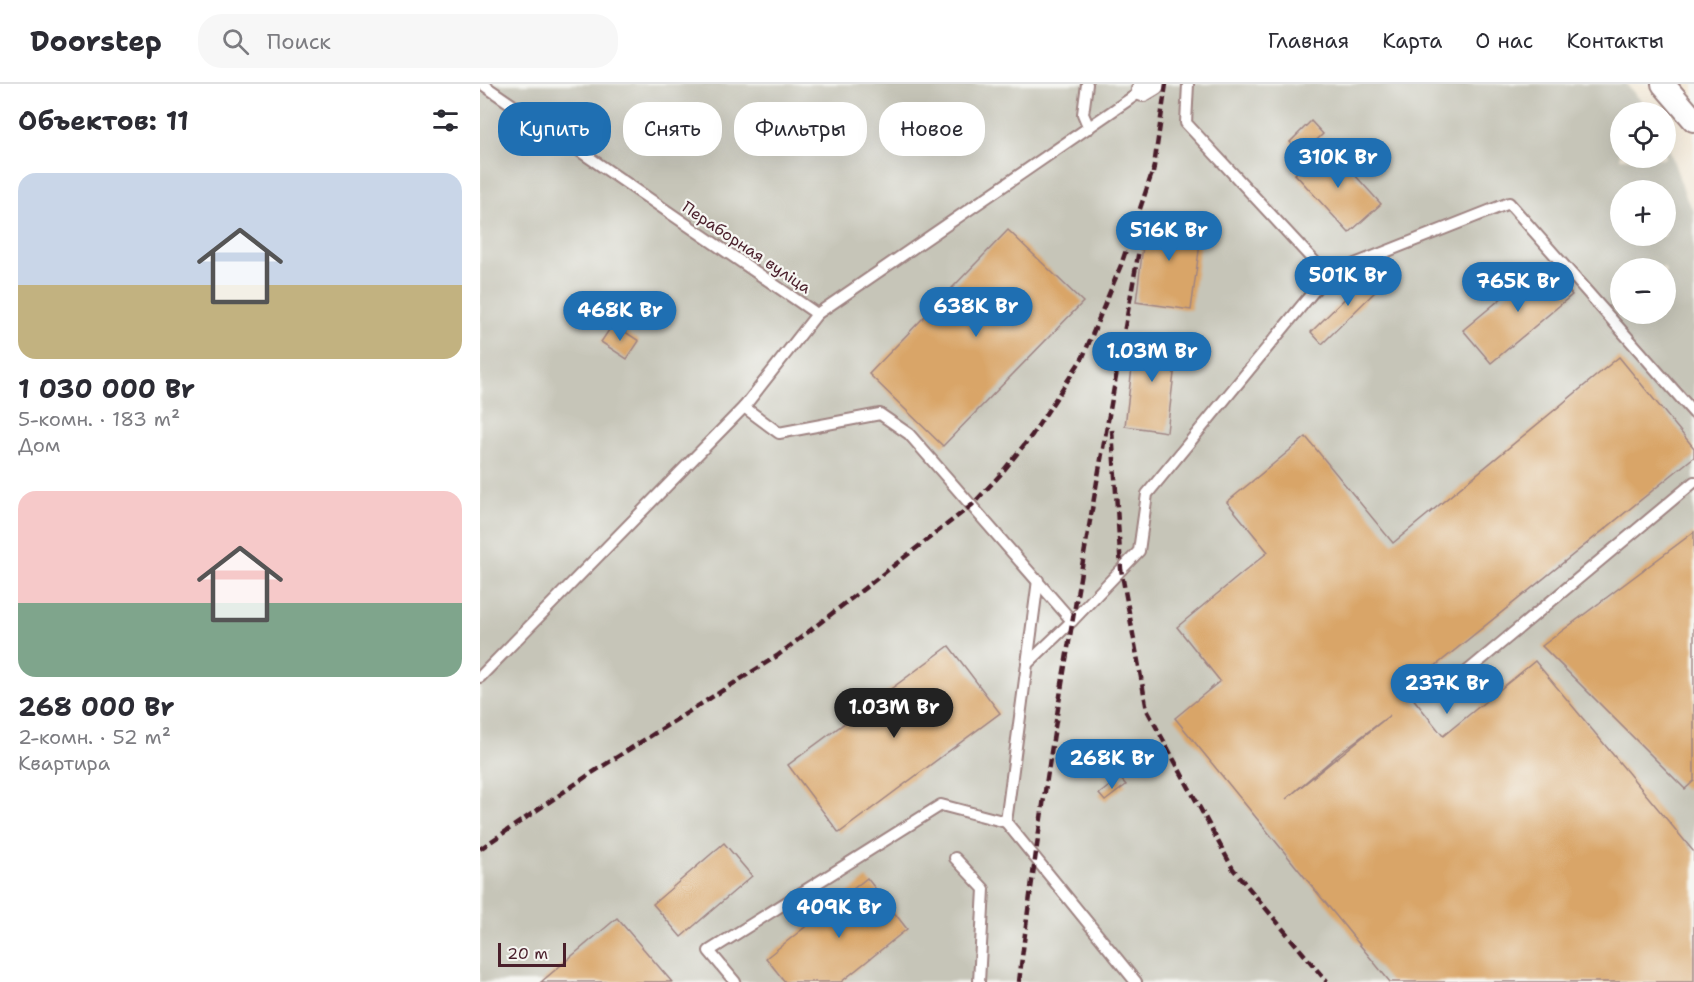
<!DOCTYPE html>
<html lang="ru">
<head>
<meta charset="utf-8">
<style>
	:root { --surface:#fff; --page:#f7f7f7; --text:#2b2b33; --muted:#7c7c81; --line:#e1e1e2; --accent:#1f6fb2 }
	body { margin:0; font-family:"Shantell Sans",sans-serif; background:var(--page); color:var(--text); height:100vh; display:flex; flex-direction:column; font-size:22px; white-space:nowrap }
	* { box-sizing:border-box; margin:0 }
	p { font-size:20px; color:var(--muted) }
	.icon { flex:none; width:33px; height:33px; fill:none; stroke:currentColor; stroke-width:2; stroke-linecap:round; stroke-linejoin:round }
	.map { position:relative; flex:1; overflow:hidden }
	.side { display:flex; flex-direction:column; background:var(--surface); width:480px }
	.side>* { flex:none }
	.banner { position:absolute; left:18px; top:18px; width:570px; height:54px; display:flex; gap:12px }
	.buttons { position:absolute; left:1130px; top:18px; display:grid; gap:12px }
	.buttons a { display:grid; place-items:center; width:66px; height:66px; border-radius:50%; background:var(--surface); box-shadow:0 6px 24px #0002; font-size:30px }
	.scale { position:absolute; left:18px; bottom:15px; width:68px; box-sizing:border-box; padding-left:6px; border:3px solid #4a1f2b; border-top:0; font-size:16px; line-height:21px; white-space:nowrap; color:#4a1f2b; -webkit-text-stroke:4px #f6f6f2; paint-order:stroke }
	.price { position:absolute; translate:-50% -51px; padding:0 14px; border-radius:21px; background:var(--accent); color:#fff; font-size:20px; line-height:39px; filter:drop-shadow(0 2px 3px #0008) }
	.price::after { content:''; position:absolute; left:50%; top:36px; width:18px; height:14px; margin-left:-9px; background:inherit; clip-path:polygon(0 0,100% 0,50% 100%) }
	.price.active { background:#222; color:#fff }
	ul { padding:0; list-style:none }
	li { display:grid; align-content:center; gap:12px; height:318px; padding:0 18px }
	li span { display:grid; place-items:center; height:186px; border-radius:18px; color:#555 }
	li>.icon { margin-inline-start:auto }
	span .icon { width:108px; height:108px; fill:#fffc; stroke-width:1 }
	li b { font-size:26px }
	h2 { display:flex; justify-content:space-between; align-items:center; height:72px; padding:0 18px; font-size:26px }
	.chip { padding:0 21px; border-radius:24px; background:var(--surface); box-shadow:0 6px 24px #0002; font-size:21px; line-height:54px }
	.chip.active { background:var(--accent); color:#fff }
	header { display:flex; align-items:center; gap:36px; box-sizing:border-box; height:84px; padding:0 30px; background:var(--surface); border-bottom:2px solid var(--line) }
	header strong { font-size:28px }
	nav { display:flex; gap:33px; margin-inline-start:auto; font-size:21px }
	.search { width:420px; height:54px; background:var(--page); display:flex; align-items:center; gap:15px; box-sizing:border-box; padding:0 21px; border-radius:24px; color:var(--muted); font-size:22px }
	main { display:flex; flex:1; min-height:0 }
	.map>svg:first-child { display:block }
</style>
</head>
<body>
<header>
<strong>Doorstep</strong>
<div class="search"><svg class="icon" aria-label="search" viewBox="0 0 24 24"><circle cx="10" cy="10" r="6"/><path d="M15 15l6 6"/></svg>Поиск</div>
<nav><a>Главная</a><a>Карта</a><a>О нас</a><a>Контакты</a></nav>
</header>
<main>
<section class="side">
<h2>Объектов: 11<svg class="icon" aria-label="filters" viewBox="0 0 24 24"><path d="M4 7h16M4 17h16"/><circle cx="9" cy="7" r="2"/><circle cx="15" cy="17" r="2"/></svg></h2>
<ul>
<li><span style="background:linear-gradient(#c9d6e8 60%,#c2b280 0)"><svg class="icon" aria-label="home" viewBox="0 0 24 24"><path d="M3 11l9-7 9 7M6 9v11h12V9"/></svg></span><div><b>1 030 000 Br</b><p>5-комн. · 183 m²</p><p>Дом</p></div></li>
<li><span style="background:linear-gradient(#f6c9c9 60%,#7fa58c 0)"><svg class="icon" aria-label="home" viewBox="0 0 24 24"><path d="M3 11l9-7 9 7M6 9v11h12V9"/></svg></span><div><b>268 000 Br</b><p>2-комн. · 52 m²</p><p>Квартира</p></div></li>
</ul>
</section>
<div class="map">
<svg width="1214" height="898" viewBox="0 0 1214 898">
	<rect width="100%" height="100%" fill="#f6f6f2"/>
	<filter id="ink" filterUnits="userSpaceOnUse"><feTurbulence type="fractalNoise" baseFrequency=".0167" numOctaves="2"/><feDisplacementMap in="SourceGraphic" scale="12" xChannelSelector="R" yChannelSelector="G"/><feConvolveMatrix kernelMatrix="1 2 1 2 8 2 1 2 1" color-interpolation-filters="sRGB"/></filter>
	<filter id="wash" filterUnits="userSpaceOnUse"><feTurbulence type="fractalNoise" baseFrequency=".008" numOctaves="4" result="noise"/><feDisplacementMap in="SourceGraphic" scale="24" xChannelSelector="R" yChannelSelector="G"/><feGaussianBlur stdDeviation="1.35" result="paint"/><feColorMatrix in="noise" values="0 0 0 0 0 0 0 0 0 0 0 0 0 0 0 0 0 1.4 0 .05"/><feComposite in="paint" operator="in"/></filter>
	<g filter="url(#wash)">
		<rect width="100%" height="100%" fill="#f4ead9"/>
		<path fill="#c6c5b8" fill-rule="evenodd" d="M0,0h1146l25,28h-31v46h45v-21l22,63 7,11v771h-1214zM1140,106h45v46h-45zM1140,184h45v46h-45z"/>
		<g id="blocks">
			<g fill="#d9a568" fill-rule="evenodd">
				<path d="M831,37l12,13 -21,20 -12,-12z"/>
				<path d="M847,60l54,60 -32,29 -54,-59z"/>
				<path d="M667,130l56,7 -12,89 -55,-8z"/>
				<path d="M528,146l75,72 -140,144 -74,-72z"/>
				<path d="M1065,178l27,33 -81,68 -28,-33z"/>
				<path d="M894,186l11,12 -63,62 -11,-12z"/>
				<path d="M133,240l26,17 -12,18 -26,-17z"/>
				<path d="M656,251l42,5 -11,92 -42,-6z"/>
				<path d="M1139,273l75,91v9l-286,231 4,9 31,39 92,-75 159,191v130h-304l-215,-264 45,-37 -43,-54 91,-75 -41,-50 79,-65 87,106zM910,631l-104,84 55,-47z"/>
				<path d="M1214,448v249l-9,8 -143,-143z"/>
				<path d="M469,562l51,67 -161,120 -51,-68z"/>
				<path d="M640,694l6,7 -21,16 -6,-7z"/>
				<path d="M244,759l28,33 -71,61 -28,-33z"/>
				<path d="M387,794l40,51 -66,53h-56l-19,-24z"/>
				<path d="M137,834l55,64h-131z"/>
			</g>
		</g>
	</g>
	<g filter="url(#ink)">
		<use href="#blocks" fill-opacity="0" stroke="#9f8482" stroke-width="1.5"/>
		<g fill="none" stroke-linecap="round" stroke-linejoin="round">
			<defs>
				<g id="service">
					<path d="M2,0l335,230 326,-224 -1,-2"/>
					<path d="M607,0l-4,30 6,14"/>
					<path d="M708,0l-2,39 141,152 182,-72 185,210"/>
					<path d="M264,323l35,26 101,-19 29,20 163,187"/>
					<path d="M547,580l11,-84"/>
					<path d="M0,593l264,-270 73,-93"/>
					<path d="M966,605l248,-207"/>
					<path d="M475,774l29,31 -5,93"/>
					<path d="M255,898l-26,-31 232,-146 65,17"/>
					<path d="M656,898l-130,-160 21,-158 45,-43 67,-70 8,-57 180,-219"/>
				</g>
				<g id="minor">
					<path d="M1183,0l31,36"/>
					<path d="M663,6l10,-6"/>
				</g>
			</defs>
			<use href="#service" stroke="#9f8482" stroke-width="14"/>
			<use href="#minor" stroke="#9f8482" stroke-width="26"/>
			<use href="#service" stroke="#fff" stroke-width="10"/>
			<use href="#minor" stroke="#fff" stroke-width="22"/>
			<g stroke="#4a1f2b" stroke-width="4.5" stroke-dasharray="9 4.5" stroke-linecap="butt">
				<path d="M673,89l13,-89"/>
				<path d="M632,346l9,139 26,141 86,159 94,113"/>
				<path d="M0,765l107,-73 190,-120 195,-151 28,-30 32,-40 51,-78 38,-92 33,-98"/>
				<path d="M539,898c31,-259 81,-514 127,-771"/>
			</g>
		</g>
	</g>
	<g text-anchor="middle" stroke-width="4.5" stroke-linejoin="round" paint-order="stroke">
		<g font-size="16" fill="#4a1f2b" stroke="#f6f6f2">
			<text transform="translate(267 163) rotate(34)" y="6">Пераборная вуліца</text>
		</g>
	</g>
</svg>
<div class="buttons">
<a><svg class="icon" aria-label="locate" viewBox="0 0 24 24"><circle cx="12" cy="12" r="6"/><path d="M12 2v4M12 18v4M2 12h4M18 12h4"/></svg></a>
<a>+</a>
<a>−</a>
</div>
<div class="scale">20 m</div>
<b class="price" style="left:858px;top:105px">310K Br</b>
<b class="price" style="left:689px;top:178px">516K Br</b>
<b class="price" style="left:868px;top:223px">501K Br</b>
<b class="price" style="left:1038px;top:229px">765K Br</b>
<b class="price" style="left:496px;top:254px">638K Br</b>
<b class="price" style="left:140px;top:258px">468K Br</b>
<b class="price" style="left:672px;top:299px">1.03M Br</b>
<b class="price" style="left:967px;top:631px">237K Br</b>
<b class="price active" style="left:414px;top:655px">1.03M Br</b>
<b class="price" style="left:632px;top:706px">268K Br</b>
<b class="price" style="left:359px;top:855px">409K Br</b>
<div class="banner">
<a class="chip active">Купить</a>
<a class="chip">Снять</a>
<a class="chip">Фильтры</a>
<a class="chip">Новое</a>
</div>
</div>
</main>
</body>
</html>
